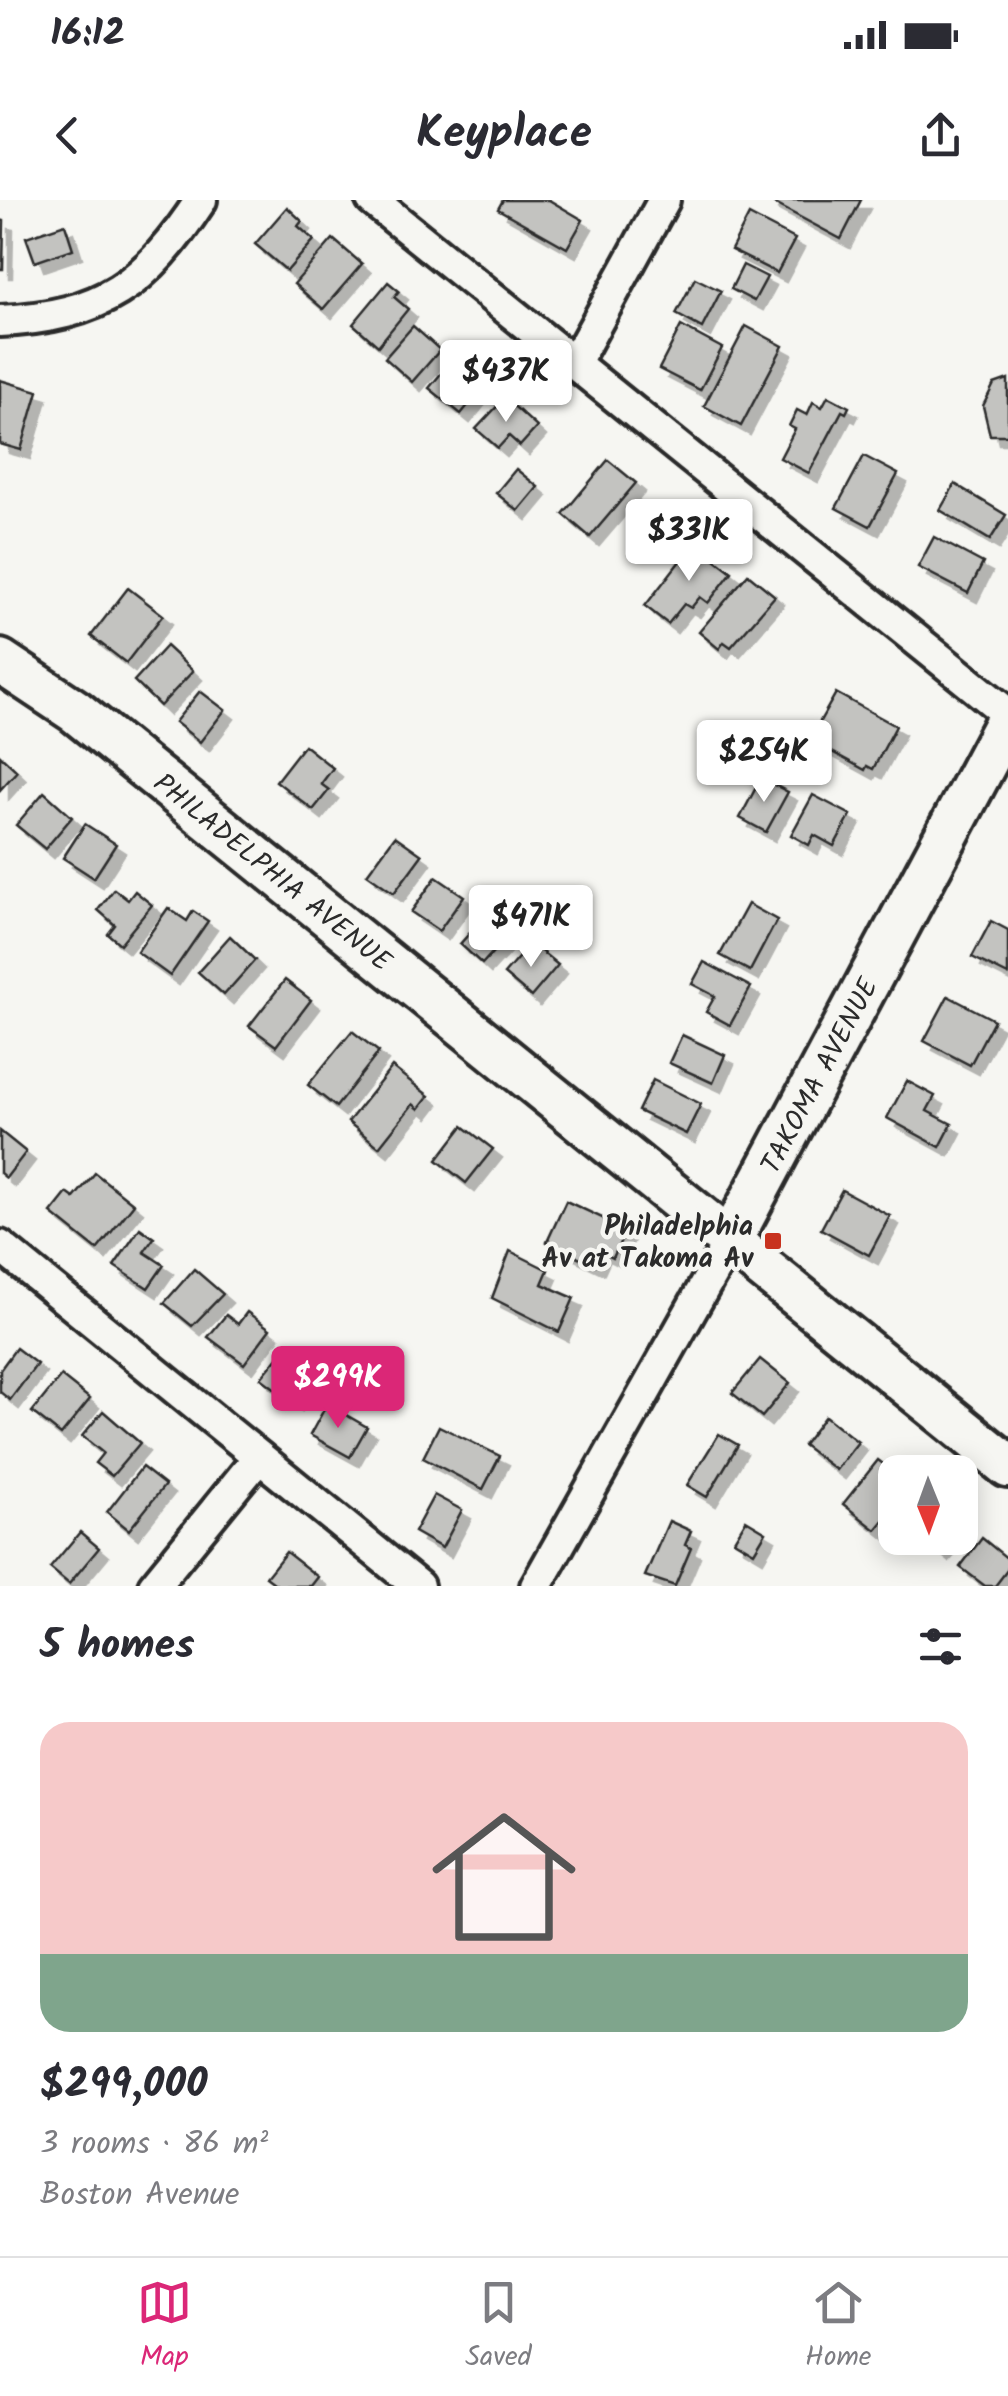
<!DOCTYPE html>
<html lang="en">
<head>
<meta charset="utf-8">
<style>
	:root { --surface:#fff; --page:#f7f7f7; --text:#2b2b33; --muted:#7c7c81; --line:#e1e1e2; --accent:#db2777 }
	body { margin:0; font-family:Kalam,sans-serif; background:var(--page); color:var(--text); height:100vh; display:flex; flex-direction:column; font-size:38px; white-space:nowrap }
	* { box-sizing:border-box; margin:0 }
	p { font-size:32px; color:var(--muted) }
	.icon { flex:none; width:55px; height:55px; fill:none; stroke:currentColor; stroke-width:2; stroke-linecap:round; stroke-linejoin:round }
	.map { position:relative; height:1386px; overflow:hidden }
	.sheet { display:flex; flex-direction:column; background:var(--surface); flex:1 }
	.sheet>* { flex:none }
	.needle { width:65px; rotate:179deg }
	.fabs { position:absolute; left:878px; top:1255px; display:grid; gap:20px }
	.fabs a { display:grid; place-items:center; width:100px; height:100px; border-radius:20px; background:var(--surface); box-shadow:0 5px 25px #0003; font-size:50px }
	.price { position:absolute; translate:-50% -85px; padding:0 22px; border-radius:10px; background:#fff; color:#222; font-size:32px; line-height:65px; filter:drop-shadow(0 2px 5px #0008) }
	.price::after { content:''; position:absolute; left:50%; top:60px; width:30px; height:22px; margin-left:-15px; background:inherit; clip-path:polygon(0 0,100% 0,50% 100%) }
	.price.on { background:var(--accent); color:#fff }
	ul { padding:0; list-style:none }
	li { display:grid; align-content:center; gap:20px; height:530px; padding:0 40px }
	li+li { border-top:2px solid var(--line) }
	li span { display:grid; place-items:center; height:310px; border-radius:30px; color:#555 }
	li>.icon { margin-inline-start:auto }
	span .icon { width:180px; height:180px; fill:#fffc; stroke-width:1 }
	li b { font-size:42px }
	h2 { display:flex; justify-content:space-between; align-items:center; height:120px; padding:0 40px; font-size:42px }
	.status { display:flex; justify-content:space-between; align-items:center; height:70px; padding:0 50px; background:var(--surface); direction:ltr }
	.status svg { height:28px; fill:currentColor }
	header { display:flex; justify-content:space-between; align-items:center; height:130px; padding:0 40px; background:var(--surface); font-size:45px; font-weight:600 }
	.tabs { display:flex; justify-content:space-around; align-items:center; height:140px; border-top:2px solid var(--line); background:var(--surface); font-size:28px; color:var(--muted) }
	.tabs a { display:grid; justify-items:center; gap:5px }
	.tabs .on { color:var(--accent) }
	.map>svg:first-child { display:block }
</style>
</head>
<body>
<div class="status"><b>16:12</b><svg viewBox="0 0 49 12"><path d="M0 12V9h3v3zM5 12V6h3v6zM10 12V3h3v9zM15 12V0h3v12zM26 1h20v11H26zM47 4h2v5h-2z"/></svg></div>
<header><svg class="icon" aria-label="back" viewBox="0 0 24 24"><path d="M15 5l-7 7 7 7"/></svg>Keyplace<svg class="icon" aria-label="share" viewBox="0 0 24 24"><path d="M12 15V3M7 8l5-5 5 5M5 13v7h14v-7"/></svg></header>
<div class="map">
<svg width="1008" height="1386" viewBox="0 0 1008 1386">
	<defs>
		<filter id="shadow"><feDropShadow dx="9" dy="9" stdDeviation="0" flood-color="#0004"/></filter>
	</defs>
	<rect width="100%" height="100%" fill="#f6f6f2"/>
	<filter id="ink" filterUnits="userSpaceOnUse"><feTurbulence type="fractalNoise" baseFrequency=".01" numOctaves="2"/><feDisplacementMap in="SourceGraphic" scale="20" xChannelSelector="R" yChannelSelector="G"/><feConvolveMatrix kernelMatrix="1 2 1 2 8 2 1 2 1" color-interpolation-filters="sRGB"/></filter>
	<g filter="url(#ink)">
		<g fill="#c3c3c0" stroke="#2b2b2b" stroke-width="2.5" filter="url(#shadow)">
			<path d="M503,0h46l34,20 -16,28 -69,-39z"/>
			<path d="M768,0h93l-20,39z"/>
			<path d="M287,7l15,14 -4,5 16,14 -27,31 -32,-27z"/>
			<path d="M749,15l46,24 -18,34 -46,-23z"/>
			<path d="M0,20l4,1 -1,48h-3z"/>
			<path d="M65,24l8,25 -38,13 -9,-25z"/>
			<path d="M333,39l29,25 -39,45 -29,-25z"/>
			<path d="M743,65l24,12 -13,24 -23,-12z"/>
			<path d="M695,78l26,13 -19,37 -26,-14z"/>
			<path d="M388,82l11,9 -5,6 14,12 -30,37 -25,-22z"/>
			<path d="M413,126l27,24 -28,32 -27,-24z"/>
			<path d="M681,126l41,22 -22,42 -41,-21z"/>
			<path d="M746,126l37,20 -42,80 -37,-20z"/>
			<path d="M459,152l32,25 -30,37 -32,-26z"/>
			<path d="M1008,179v56h-18l-7,-29 11,-22z"/>
			<path d="M0,180l38,11 -17,59 -21,-6z"/>
			<path d="M828,196l21,11 -3,6 -4,-2 -33,62 -29,-15 15,-29 -6,-3 8,-16 10,5 6,-13 9,5z"/>
			<path d="M505,198l32,29 -17,19 -11,-10 -11,12 -22,-19z"/>
			<path d="M864,256l34,18 -28,52 -34,-18z"/>
			<path d="M608,260l28,23 -46,54 -27,-23z"/>
			<path d="M516,269l22,18 -20,24 -22,-18z"/>
			<path d="M955,284l51,31 -16,25 -50,-30z"/>
			<path d="M934,337l49,26 -15,30 -50,-26z"/>
			<path d="M694,343l38,29 -24,31 -8,-6 -9,11 -7,-4 -16,20 -23,-18z"/>
			<path d="M748,374l27,22 -44,51 -7,-5 -5,7 -20,-17z"/>
			<path d="M128,388l35,27 -37,48 -35,-27z"/>
			<path d="M166,446l27,25 -33,35 -26,-25z"/>
			<path d="M200,491l25,19 -25,32 -25,-20z"/>
			<path d="M836,493l60,33 -23,43 -6,-3 -2,4 -44,-24 5,-10 -11,-6z"/>
			<path d="M304,545l29,23 -12,16 8,6 -16,20 -37,-29z"/>
			<path d="M0,555l17,16 -17,19z"/>
			<path d="M761,578l27,14 -22,40 -26,-14z"/>
			<path d="M44,592l28,25 -27,32 -29,-24z"/>
			<path d="M813,595l38,20 -17,31 -20,-11 -5,10 -18,-10z"/>
			<path d="M85,624l31,20 -22,34 -31,-20z"/>
			<path d="M395,636l27,19 -28,38 -27,-19z"/>
			<path d="M436,677l28,19 -25,35 -28,-19z"/>
			<path d="M114,689l14,11 7,-9 17,14 -32,39 -12,-10 7,-9 -17,-15z"/>
			<path d="M748,704l29,16 -27,51 -30,-16z"/>
			<path d="M168,708l19,13 6,-10 15,10 -38,55 -33,-24z"/>
			<path d="M492,708l23,20 -33,36 -22,-20z"/>
			<path d="M991,721l17,9v45l-36,-18z"/>
			<path d="M230,736l25,24 -31,35 -26,-23z"/>
			<path d="M531,743l27,22 -27,32 -27,-23z"/>
			<path d="M704,762l47,25 -21,38 -24,-13 9,-16 -23,-12z"/>
			<path d="M285,780l26,20 -35,46 -27,-20z"/>
			<path d="M948,796l46,24 -24,45 -46,-24z"/>
			<path d="M352,831l27,21 -43,55 -28,-22z"/>
			<path d="M682,835l43,20 -12,28 -44,-20z"/>
			<path d="M392,867l37,29 -10,13 -6,-5 -34,43 -31,-25z"/>
			<path d="M653,880l48,24 -15,30 -48,-23z"/>
			<path d="M907,881l28,15 -8,15 25,13 -12,23 -53,-29z"/>
			<path d="M463,926l30,23 -27,34 -29,-23z"/>
			<path d="M0,931l26,21 -20,26 -6,-5z"/>
			<path d="M95,973l39,31 -37,46 -46,-37 16,-20 7,5z"/>
			<path d="M842,990l48,26 -21,39 -48,-26z"/>
			<path d="M566,1001l60,28 -13,29 -12,-6 -6,13 -48,-23z"/>
			<path d="M140,1028l14,10 -10,14 20,13 -16,23 -34,-22z"/>
			<path d="M510,1051l38,19 -6,14 32,14 -15,34 -67,-34z"/>
			<path d="M194,1069l29,25 -31,32 -28,-23z"/>
			<path d="M247,1112l23,17 -26,35 -36,-27 18,-22 12,9z"/>
			<path d="M16,1148l21,16 -27,36 -10,-8v-22z"/>
			<path d="M279,1156l31,24 -17,22 -32,-24z"/>
			<path d="M760,1159l30,24 -28,34 -30,-24z"/>
			<path d="M61,1176l29,23 -29,36 -29,-23z"/>
			<path d="M327,1204l40,23 -17,30 -40,-22z"/>
			<path d="M103,1211l37,32 -28,33 -17,-13 8,-10 -21,-17z"/>
			<path d="M825,1216l33,26 -22,28 -33,-25z"/>
			<path d="M439,1226l61,30 -17,33 -60,-31z"/>
			<path d="M719,1234l19,11 -31,52 -20,-12z"/>
			<path d="M878,1260l17,13v34l-19,23 -33,-26z"/>
			<path d="M142,1267l23,18 -36,45 -22,-18z"/>
			<path d="M434,1295l28,15 -20,38 -28,-16z"/>
			<path d="M746,1320l20,12 -12,20 -20,-12z"/>
			<path d="M669,1321l22,10 -6,14 6,3 -16,38 -30,-10z"/>
			<path d="M80,1332l19,16 -30,36 -19,-16z"/>
			<path d="M922,1338h31l-13,14z"/>
			<path d="M982,1338l26,21v10l-13,17h-10l-25,-19z"/>
			<path d="M286,1352l32,25 -7,9h-33l-12,-9z"/>
		</g>
		<g fill="none" stroke-linecap="round" stroke-linejoin="round">
			<defs>
				<g id="street">
					<path d="M372,0l636,514"/>
					<path d="M0,121c103,-5 146,-37 201,-121"/>
					<path d="M574,164l90,-164"/>
					<path d="M0,1046l418,340"/>
					<path d="M154,1386l105,-129"/>
					<path d="M536,1386l194,-345"/>
				</g>
				<g id="secondary">
					<path id="s1" d="M0,461l75,50 933,755"/>
					<path id="s2" d="M730,1041l278,-521"/>
				</g>
			</defs>
			<use href="#street" stroke="#2b2b2b" stroke-width="38"/>
			<use href="#secondary" stroke="#2b2b2b" stroke-width="50"/>
			<use href="#street" stroke="#f6f6f2" stroke-width="30"/>
			<use href="#secondary" stroke="#f6f6f2" stroke-width="42"/>
		</g>
	</g>
	<rect fill="#c8321e" stroke="#f6f6f2" stroke-width="4" x="763" y="1031" width="20" height="20" rx="5"/>
	<g text-anchor="middle" stroke-width="9" stroke-linejoin="round" paint-order="stroke">
		<g font-size="28" fill="#2b2b2b" stroke="#f6f6f2">
			<text dy="10" stroke="none"><textPath href="#s1" startOffset="345">PHILADELPHIA AVENUE</textPath></text>
			<text dy="10" stroke="none"><textPath href="#s2" startOffset="188">TAKOMA AVENUE</textPath></text>
		</g>
		<g font-size="28" font-weight="bold" fill="#2b2b2b" stroke="#f6f6f2" text-anchor="end">
			<text x="753" y="1035">Philadelphia<tspan x="753" dy="32">Av at Takoma Av</tspan></text>
		</g>
	</g>
</svg>
<div class="fabs">
<a><svg class="needle" viewBox="-14 -14 28 28"><path d="M0-13l5 13h-10z" fill="#e53935"/><path d="M0 13l5-13h-10z" fill="#7c7c81"/></svg></a>
</div>
<b class="price" style="left:506px;top:225px">$437K</b>
<b class="price" style="left:689px;top:384px">$331K</b>
<b class="price" style="left:764px;top:605px">$254K</b>
<b class="price" style="left:531px;top:770px">$471K</b>
<b class="price on" style="left:338px;top:1231px">$299K</b>
</div>
<section class="sheet">
<h2>5 homes<svg class="icon" aria-label="filters" viewBox="0 0 24 24"><path d="M4 7h16M4 17h16"/><circle cx="9" cy="7" r="2"/><circle cx="15" cy="17" r="2"/></svg></h2>
<ul>
<li><span style="background:linear-gradient(#f6c9c9 75%,#7fa58c 0)"><svg class="icon" aria-label="home" viewBox="0 0 24 24"><path d="M3 11l9-7 9 7M6 9v11h12V9"/></svg></span><div><b>$299,000</b><p>3 rooms · 86 m²</p><p>Boston Avenue</p></div></li>
</ul>
</section>
<nav class="tabs">
<a class="on"><svg class="icon" aria-label="map" viewBox="0 0 24 24"><path d="M3 6l6-2 6 2 6-2v14l-6 2-6-2-6 2zM9 4v14M15 6v14"/></svg>Map</a>
<a><svg class="icon" aria-label="saved" viewBox="0 0 24 24"><path d="M7 4h10v16l-5-4-5 4z"/></svg>Saved</a>
<a><svg class="icon" aria-label="home" viewBox="0 0 24 24"><path d="M3 11l9-7 9 7M6 9v11h12V9"/></svg>Home</a>
</nav>
</body>
</html>
